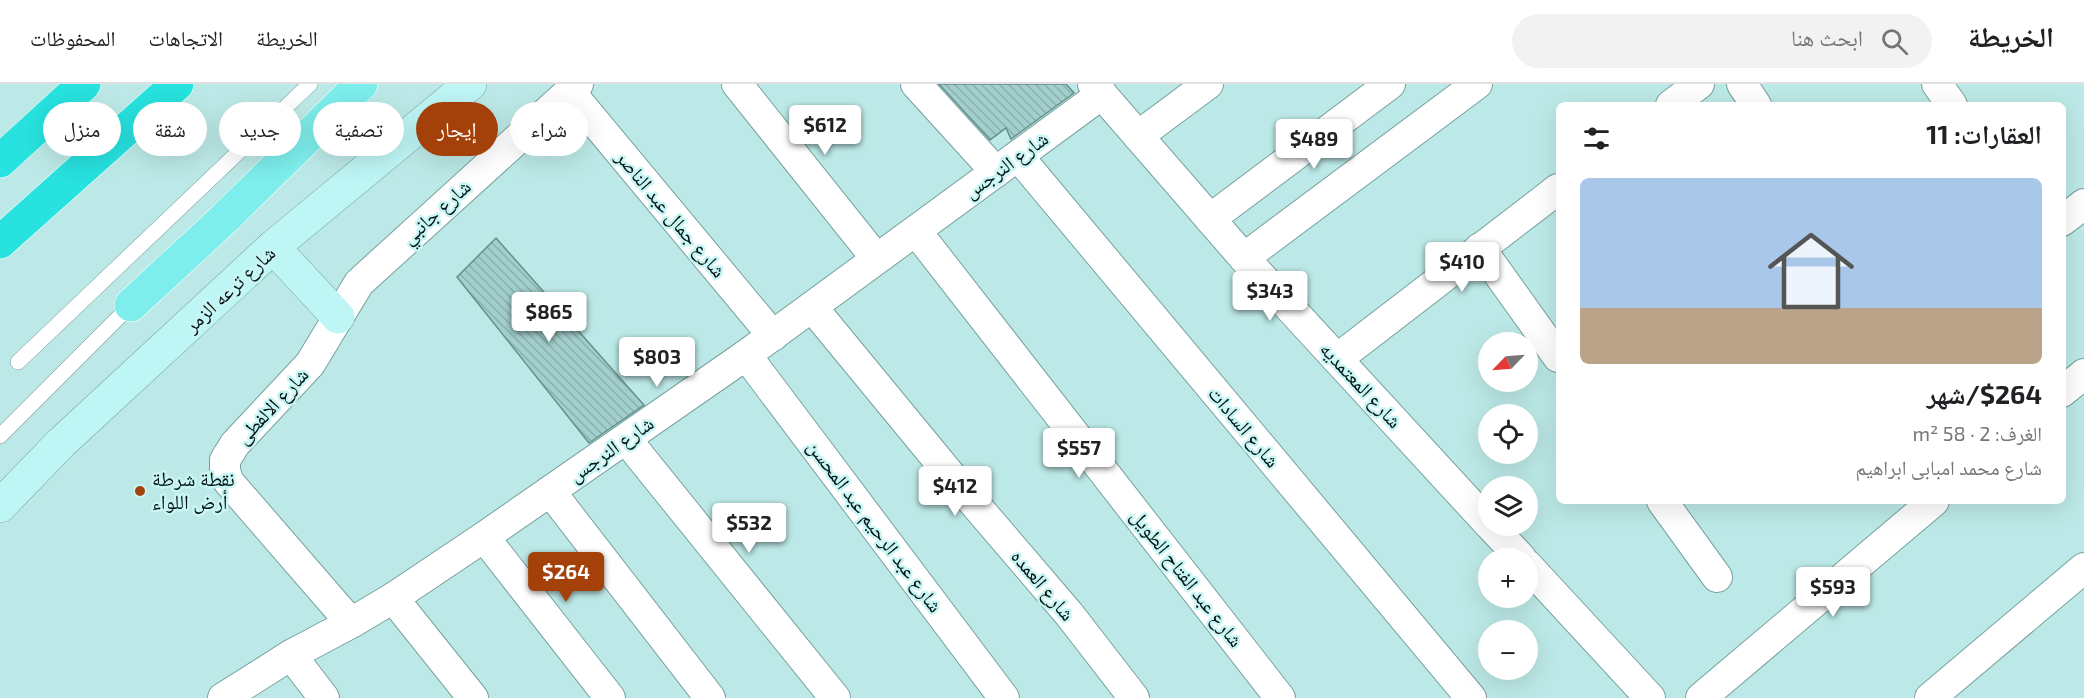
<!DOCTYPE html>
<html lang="ar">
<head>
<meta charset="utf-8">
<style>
	:root { --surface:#fff; --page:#f2f2f2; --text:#202124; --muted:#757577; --line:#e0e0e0; --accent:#a4410a }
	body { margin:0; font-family:"Exo 2","Noto Naskh Arabic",sans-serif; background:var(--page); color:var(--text); direction:rtl; height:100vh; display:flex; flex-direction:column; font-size:22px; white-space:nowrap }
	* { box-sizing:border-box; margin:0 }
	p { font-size:20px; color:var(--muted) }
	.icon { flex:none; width:33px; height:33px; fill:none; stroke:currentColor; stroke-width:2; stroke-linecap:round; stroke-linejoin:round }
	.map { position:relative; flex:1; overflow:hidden; direction:ltr }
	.details { position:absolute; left:1556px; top:18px; width:510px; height:402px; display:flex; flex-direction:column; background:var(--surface); border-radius:9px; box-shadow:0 6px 24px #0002; direction:rtl }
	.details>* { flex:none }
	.hud { position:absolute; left:18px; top:18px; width:570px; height:54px; direction:rtl; display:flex; gap:12px }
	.needle { width:39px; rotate:245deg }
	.buttons { position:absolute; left:1478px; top:248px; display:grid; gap:12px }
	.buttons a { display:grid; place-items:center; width:60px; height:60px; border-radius:50%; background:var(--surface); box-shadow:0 6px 24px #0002; font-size:30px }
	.price { position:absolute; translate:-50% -51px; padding:0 14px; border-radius:6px; background:#fff; color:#222; font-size:20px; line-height:39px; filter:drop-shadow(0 2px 3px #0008) }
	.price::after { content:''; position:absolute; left:50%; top:36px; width:18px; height:14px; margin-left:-9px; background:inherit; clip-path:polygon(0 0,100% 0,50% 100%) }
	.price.selected { background:var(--accent); color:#fff }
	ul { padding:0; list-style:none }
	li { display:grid; align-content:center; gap:12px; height:318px; padding:0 24px }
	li+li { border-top:2px solid var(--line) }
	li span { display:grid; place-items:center; height:186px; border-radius:9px; color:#555 }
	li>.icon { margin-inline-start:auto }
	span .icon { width:108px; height:108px; fill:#fffc; stroke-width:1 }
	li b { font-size:26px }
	h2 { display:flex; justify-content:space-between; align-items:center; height:72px; padding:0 24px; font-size:26px }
	.pill { padding:0 21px; border-radius:27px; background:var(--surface); box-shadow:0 6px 24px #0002; font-size:21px; line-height:54px }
	.pill.selected { background:var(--accent); color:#fff }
	header { display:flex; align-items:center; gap:36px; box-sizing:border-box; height:84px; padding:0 30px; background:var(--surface); border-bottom:2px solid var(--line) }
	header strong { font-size:28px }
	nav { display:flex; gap:33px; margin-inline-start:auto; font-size:21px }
	.search { width:420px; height:54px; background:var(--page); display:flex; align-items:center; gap:15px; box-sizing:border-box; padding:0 21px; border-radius:33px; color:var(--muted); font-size:22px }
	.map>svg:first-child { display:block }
</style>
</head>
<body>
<header>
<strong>الخريطة</strong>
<div class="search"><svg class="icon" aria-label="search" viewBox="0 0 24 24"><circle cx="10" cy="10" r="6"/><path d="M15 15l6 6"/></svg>ابحث هنا</div>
<nav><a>الخريطة</a><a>الاتجاهات</a><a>المحفوظات</a></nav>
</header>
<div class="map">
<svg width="2084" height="614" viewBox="0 0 2084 614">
	<defs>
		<pattern id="building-back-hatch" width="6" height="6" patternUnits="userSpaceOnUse" patternTransform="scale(1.5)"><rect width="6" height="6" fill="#a2cecc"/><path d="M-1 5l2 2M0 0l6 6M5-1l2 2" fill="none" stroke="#8ab0ae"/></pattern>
	</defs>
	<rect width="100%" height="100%" fill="#bce9e7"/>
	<g fill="url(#building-back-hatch)" stroke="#658f8d" stroke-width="1.5">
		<path d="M939,0h127l8,9 -63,46 -5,-11 -16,12z"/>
		<path d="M496,154l148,167 -55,38 -132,-166z"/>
	</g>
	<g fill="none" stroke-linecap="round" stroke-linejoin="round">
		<defs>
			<g id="lane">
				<path d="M18,278l292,-278"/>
				<path d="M0,352l131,-131"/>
			</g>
			<g id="street">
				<path d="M737,0l139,174"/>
				<path d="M916,0l80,88"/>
				<path d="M1093,0l151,174 244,265"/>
				<path d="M1742,0l14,21"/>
				<path d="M1937,0l15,21"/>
				<path d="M570,8l203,244"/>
				<path d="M1671,21l28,-21"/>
				<path d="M1138,52l70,-52"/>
				<path d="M1018,72l453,542"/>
				<path d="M1210,135l180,-135"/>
				<path d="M2062,137l22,-17"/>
				<path d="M916,147l364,467"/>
				<path d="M1480,164l78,109"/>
				<path d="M1244,174l233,-174"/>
				<path d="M812,223l144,175 113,132 65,84"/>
				<path d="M746,271l258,343"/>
				<path d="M1337,275l221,-170"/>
				<path d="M2062,308l22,-18"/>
				<path d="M626,355l209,259"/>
				<path d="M550,407l160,207"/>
				<path d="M1662,417l55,76"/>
				<path d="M1490,441l31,33"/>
				<path d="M484,453l126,161"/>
				<path d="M1527,481l123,133"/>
				<path d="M393,514l80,100"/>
				<path d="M351,539l-123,-142 -3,-11v-10l10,-16 75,-80 49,-81 219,-199"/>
				<path d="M291,571l33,43"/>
				<path d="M223,614l68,-43 60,-32 42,-25 91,-61 262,-182 356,-261"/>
				<path d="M1701,614l233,-197"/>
				<path d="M1930,614l154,-130"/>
			</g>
			<g id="secondary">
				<path d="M273,163l65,70"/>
				<path d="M0,422l61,-63 212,-196 197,-163"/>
			</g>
			<path id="primary" d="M131,221l95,-88 135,-133"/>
			<g id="highway">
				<path d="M0,77l84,-77"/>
				<path d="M0,158l177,-158"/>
			</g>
		</defs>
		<use href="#lane" stroke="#76a19f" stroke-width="16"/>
		<use href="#street" stroke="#76a19f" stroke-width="32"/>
		<use href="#secondary" stroke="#76a19f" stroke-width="34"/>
		<use href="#primary" stroke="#fff" stroke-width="34"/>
		<use href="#highway" stroke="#fff" stroke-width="34"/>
		<use href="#lane" stroke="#fff" stroke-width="15"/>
		<use href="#street" stroke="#fff" stroke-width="30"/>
		<use href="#secondary" stroke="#bef6f5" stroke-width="33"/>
		<use href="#primary" stroke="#7deeec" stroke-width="33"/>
		<use href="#highway" stroke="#27e2df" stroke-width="33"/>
	</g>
	<circle fill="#a4410a" stroke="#c9f6f4" stroke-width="2" cx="140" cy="407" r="6"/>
	<g text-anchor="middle" stroke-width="5" stroke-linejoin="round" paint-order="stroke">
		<g font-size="20" fill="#041414" stroke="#c9f6f4">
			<text transform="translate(1006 81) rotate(-36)" y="7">شارع النرجس</text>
			<text transform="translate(436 128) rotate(-42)" y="7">شارع جانبي</text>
			<text transform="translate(671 130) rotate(50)" y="7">شارع جمال عبد الناصر</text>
			<text transform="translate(230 205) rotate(-43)" y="7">شارع ترعه الزمر</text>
			<text transform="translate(1361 301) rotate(47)" y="7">شارع المعتمديه</text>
			<text transform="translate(272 322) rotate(-47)" y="7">شارع الالفطى</text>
			<text transform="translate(1244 343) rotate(50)" y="7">شارع السادات</text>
			<text transform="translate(611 365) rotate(-35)" y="7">شارع النرجس</text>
			<text transform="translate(875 442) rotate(53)" y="7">شارع عبد الرحيم عبد المحسن</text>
			<text transform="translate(1187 494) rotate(52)" y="7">شارع عبد الفتاح الطويل</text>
			<text transform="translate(1043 501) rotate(50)" y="7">شارع العمده</text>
		</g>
		<g font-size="20" fill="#041414" stroke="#c9f6f4" text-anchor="start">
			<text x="152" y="402">نقطة شرطة<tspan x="152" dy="23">أرض اللواء</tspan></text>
		</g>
	</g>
</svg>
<div class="buttons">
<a><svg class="needle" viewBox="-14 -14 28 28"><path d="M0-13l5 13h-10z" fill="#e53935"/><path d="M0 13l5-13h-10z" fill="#757577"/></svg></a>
<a><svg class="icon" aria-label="locate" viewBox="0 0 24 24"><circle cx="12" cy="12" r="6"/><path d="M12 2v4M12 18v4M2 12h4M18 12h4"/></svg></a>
<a><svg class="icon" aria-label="layers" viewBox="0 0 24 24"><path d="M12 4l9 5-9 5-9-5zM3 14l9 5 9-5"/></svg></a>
<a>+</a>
<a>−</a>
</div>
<b class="price" style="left:825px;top:72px">$612</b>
<b class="price" style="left:1314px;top:86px">$489</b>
<b class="price" style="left:1462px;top:209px">$410</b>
<b class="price" style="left:1270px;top:238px">$343</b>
<b class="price" style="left:549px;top:259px">$865</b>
<b class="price" style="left:657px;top:304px">$803</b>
<b class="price" style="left:1079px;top:395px">$557</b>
<b class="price" style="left:955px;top:433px">$412</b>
<b class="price" style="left:749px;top:470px">$532</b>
<b class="price selected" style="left:566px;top:519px">$264</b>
<b class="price" style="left:1833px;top:534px">$593</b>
<div class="hud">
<a class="pill">شراء</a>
<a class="pill selected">إيجار</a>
<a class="pill">تصفية</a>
<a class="pill">جديد</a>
<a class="pill">شقة</a>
<a class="pill">منزل</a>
</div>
<section class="details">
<h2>العقارات: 11<svg class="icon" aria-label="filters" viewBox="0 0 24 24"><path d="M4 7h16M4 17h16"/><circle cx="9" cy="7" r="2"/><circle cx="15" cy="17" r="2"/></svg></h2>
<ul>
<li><span style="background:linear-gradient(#a9c7e8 70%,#b9a48a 0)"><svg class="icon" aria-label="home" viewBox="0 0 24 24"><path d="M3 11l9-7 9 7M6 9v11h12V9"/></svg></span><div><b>$264/شهر</b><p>الغرف: 2 · 58 m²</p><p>شارع محمد امبابى ابراهيم</p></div></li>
</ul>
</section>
</div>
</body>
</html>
